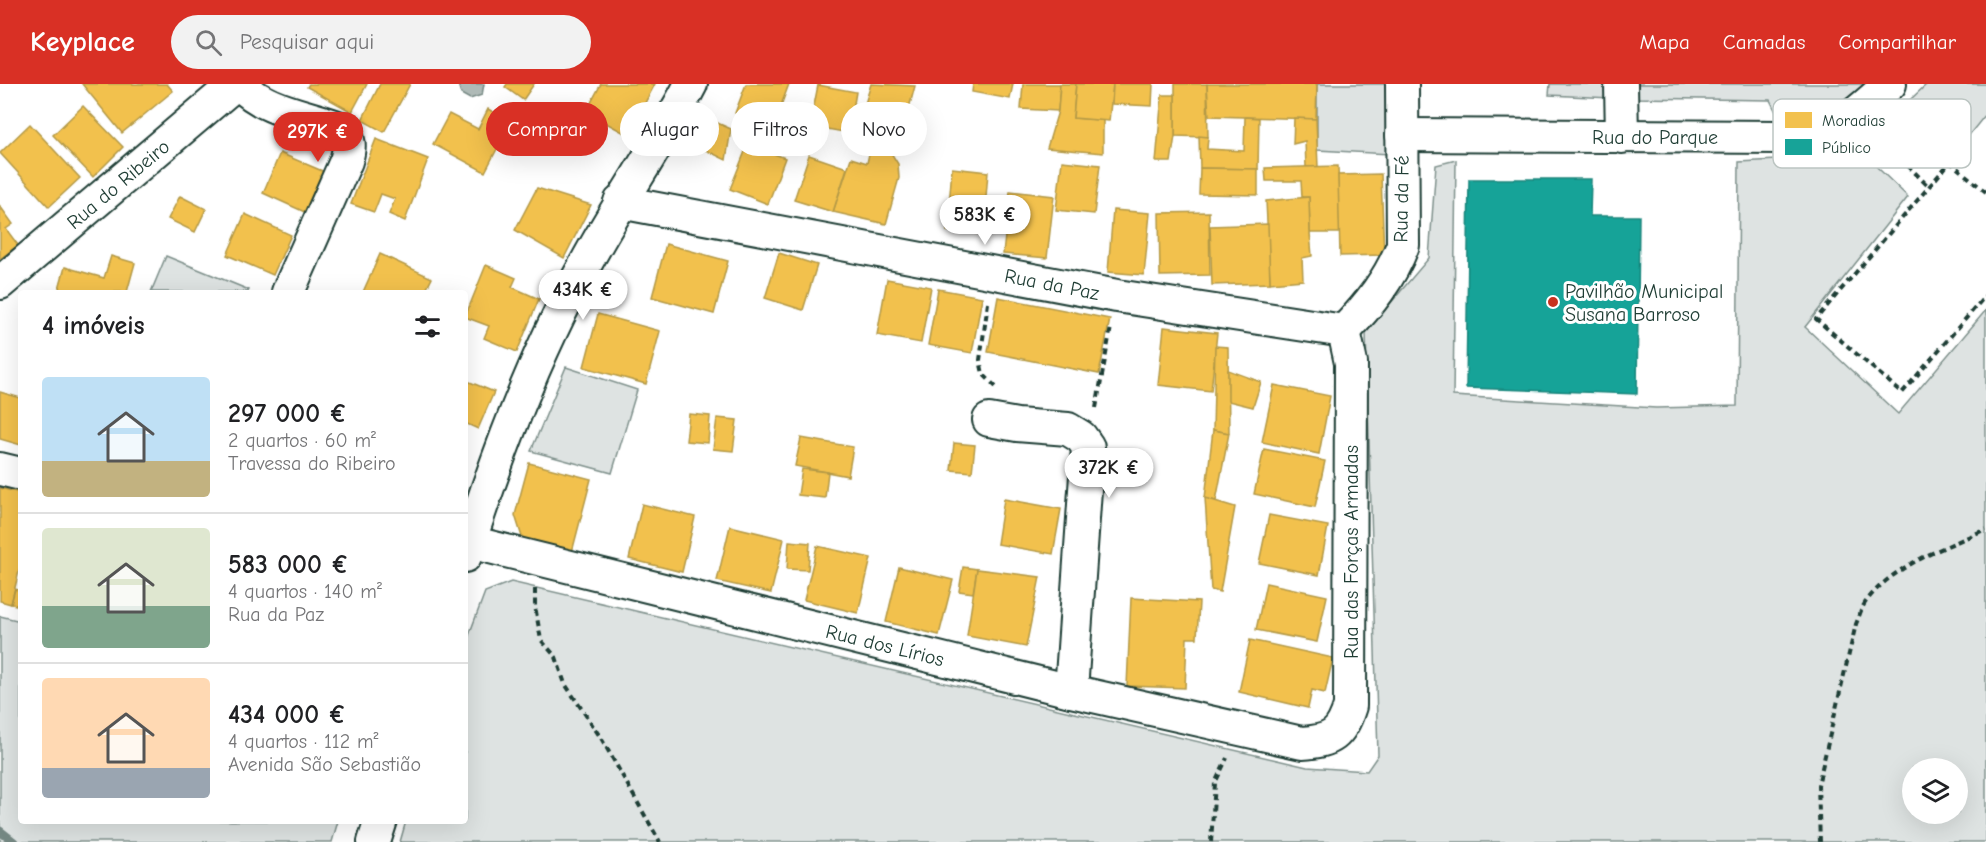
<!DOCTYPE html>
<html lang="pt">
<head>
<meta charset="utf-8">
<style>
	:root { --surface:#fff; --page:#f2f2f2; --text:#202124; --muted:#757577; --line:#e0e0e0; --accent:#d93025 }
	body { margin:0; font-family:"Comic Neue",sans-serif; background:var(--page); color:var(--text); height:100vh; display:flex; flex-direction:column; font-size:22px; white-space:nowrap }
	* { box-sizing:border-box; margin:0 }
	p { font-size:20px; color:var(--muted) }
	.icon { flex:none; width:33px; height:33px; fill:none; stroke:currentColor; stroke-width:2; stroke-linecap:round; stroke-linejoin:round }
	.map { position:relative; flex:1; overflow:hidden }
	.side { position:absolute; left:18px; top:206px; width:450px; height:534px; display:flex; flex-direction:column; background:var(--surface); border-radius:6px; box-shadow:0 6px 24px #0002 }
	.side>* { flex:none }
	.banner { position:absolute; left:486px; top:18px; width:570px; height:54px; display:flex; gap:12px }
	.tools { position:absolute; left:1902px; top:674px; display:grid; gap:12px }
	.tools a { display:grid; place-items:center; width:66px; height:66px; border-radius:50%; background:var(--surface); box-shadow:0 6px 24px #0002; font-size:30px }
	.price { position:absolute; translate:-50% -51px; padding:0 14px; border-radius:21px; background:#fff; color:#222; font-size:20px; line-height:39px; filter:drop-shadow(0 2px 3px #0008) }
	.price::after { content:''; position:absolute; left:50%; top:36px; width:18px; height:14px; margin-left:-9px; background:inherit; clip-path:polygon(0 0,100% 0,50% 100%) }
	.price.on { background:var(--accent); color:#fff }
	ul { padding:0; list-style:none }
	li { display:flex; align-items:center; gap:18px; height:150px; padding:0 24px }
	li+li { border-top:2px solid var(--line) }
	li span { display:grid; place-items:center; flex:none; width:168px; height:120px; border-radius:6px; color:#555 }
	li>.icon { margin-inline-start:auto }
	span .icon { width:72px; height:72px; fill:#fffc; stroke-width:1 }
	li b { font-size:26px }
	h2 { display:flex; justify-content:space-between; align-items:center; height:72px; padding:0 24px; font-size:26px }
	.pill { padding:0 21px; border-radius:27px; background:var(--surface); box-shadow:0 6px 24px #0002; font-size:21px; line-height:54px }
	.pill.on { background:var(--accent); color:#fff }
	header { display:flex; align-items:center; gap:36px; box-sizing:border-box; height:84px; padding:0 30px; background:var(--accent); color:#fff }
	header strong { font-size:28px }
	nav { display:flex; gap:33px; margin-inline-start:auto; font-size:21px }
	.search { width:420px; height:54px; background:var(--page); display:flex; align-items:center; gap:15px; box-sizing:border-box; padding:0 21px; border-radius:33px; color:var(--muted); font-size:22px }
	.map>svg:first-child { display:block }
</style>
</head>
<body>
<header>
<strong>Keyplace</strong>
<div class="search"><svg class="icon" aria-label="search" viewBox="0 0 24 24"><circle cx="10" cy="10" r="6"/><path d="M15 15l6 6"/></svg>Pesquisar aqui</div>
<nav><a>Mapa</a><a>Camadas</a><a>Compartilhar</a></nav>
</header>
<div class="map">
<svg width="1986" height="758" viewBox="0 0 1986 758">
	<rect width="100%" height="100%" fill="#fff"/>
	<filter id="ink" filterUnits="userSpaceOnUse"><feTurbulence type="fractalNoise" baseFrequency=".0167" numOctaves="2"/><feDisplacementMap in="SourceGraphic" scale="12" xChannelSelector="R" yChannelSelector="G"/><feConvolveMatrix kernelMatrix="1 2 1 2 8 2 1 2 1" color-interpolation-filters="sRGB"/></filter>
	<g filter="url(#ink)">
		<g fill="#dee3e2" stroke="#7e908b" stroke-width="1.5" fill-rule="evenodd">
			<path d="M1317,0h74l-1,70 -73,-4z"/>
			<path d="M1550,0h61v14l-62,-3z"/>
			<path d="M1634,0h231l-41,34 -41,8 -13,-26 -136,-2z"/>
			<path d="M1927,0h59v30l-33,41 -58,-41z"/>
			<path d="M1853,60l55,53 -103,130 93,87 88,-104v532h-1586l6,-21 59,-1v-174l20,-54 26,-10 796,185 60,4 11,-16 -12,-423 63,-74 7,-93 20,-5 -3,236 203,12 81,-2 2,-244 74,-4zM1912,684h46v45h-46z"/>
			<path d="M166,172l83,34 -1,2h-97z"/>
			<path d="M566,283l71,23 -25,83 -81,-22z"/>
			<path d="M0,532l21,5v199l317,1 -6,21h-332z"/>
		</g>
		<path fill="#afbab7" stroke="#758883" stroke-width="1.5" d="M458,0h26l-2,11 -12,4 -9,-5z"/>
		<g fill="#f2c14e" stroke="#b39946" stroke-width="1.5">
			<path d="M82,0h85l6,7 -51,42z"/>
			<path d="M309,0h58l-15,28 -45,-25z"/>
			<path d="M380,0h30l-26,48 -22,-12z"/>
			<path d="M507,0h27l-11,16 -18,-13z"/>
			<path d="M601,0h54l-27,51 -42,-23z"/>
			<path d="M746,0h43l-16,43 -38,-14z"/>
			<path d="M871,0l44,2 -7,26 9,3 -9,30 -51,-15z"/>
			<path d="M973,0h40l-3,15 -38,-7z"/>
			<path d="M1023,0h37l-2,27 -37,-2z"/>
			<path d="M1060,0h16l-3,34 30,2v33l-56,-5 11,-37z"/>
			<path d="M1076,0h37l-4,37 -36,-3z"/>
			<path d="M1113,0h40l-1,22 -40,-2z"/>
			<path d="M1175,0h32l1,53 -33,-1z"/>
			<path d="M1207,0h110l-1,35 -107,-3z"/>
			<path d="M818,1l38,7 -7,41 -39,-7z"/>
			<path d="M1162,11h13v41l-4,26h-15z"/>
			<path d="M83,22l40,41 -30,30 -40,-42z"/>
			<path d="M488,25l23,13 -26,50 -52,-28 16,-30 29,15z"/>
			<path d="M704,33l27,12 -5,31 -35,-17z"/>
			<path d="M1245,33l14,1 -1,51 -58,-1 -1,-32 9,1 -1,12 37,2z"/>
			<path d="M1294,34l22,1 2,48h-12l-1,-26 -12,3z"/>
			<path d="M30,40l50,54 -31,29 -49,-54z"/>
			<path d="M376,55l52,20 -23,62 -16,-7 6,-15 -14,-5 -7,18 -23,-8z"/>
			<path d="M748,60l37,14 -17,46 -38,-15z"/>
			<path d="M877,62l13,5 8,13 1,14 -13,46 -53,-12 18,-54 16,5 2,-9z"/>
			<path d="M280,69l47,20 -18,41 -46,-21z"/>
			<path d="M809,71l38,13 -14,44 -39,-12z"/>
			<path d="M1062,77l38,4 -6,49 -38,-4z"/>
			<path d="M1338,82l2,67h-30l-1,-36h-7l-1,-16h-35l-1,-13z"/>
			<path d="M952,84l36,4 -5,62 -36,-3z"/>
			<path d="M1200,84l58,1v26l-59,-1z"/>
			<path d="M1381,90l3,81 -44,1 -2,-81z"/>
			<path d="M537,104l54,17 -27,53 -49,-28z"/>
			<path d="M1010,107l44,5 -7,62 -44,-4z"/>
			<path d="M180,112l26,13 -11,23 -27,-13z"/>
			<path d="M1309,113l1,36 2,23 -10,2 1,22 -33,3 -4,-82z"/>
			<path d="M0,122l13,18 -7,5 12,16 -18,14z"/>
			<path d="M1113,126l37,3 -6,62 -36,-3z"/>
			<path d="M1209,128l1,63 -50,1 -1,-63z"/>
			<path d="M245,130l46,21 -18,40 -46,-20z"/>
			<path d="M1268,140l2,59 -58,2 -2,-59z"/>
			<path d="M666,160l62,17 -14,53 -62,-17z"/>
			<path d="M779,169l38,12 -14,45 -38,-12z"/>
			<path d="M380,170l52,24 -7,14h-62z"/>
			<path d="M111,172l24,7 -8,29h-69l7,-25 39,11z"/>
			<path d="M486,181l30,13 -4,9 27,12 -22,53 -33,-14 5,-12 -24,-9z"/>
			<path d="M887,195l44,8 -10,56 -44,-8z"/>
			<path d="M938,205l44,8 -10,56 -44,-8z"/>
			<path d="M998,213l112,22 -11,55 -111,-22z"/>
			<path d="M598,230l62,17 -14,53 -62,-17z"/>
			<path d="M1164,243l53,6 -6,58 -53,-6z"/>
			<path d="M1215,262l13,1 1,86 -16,-3z"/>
			<path d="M1228,286l33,12 -8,25 -25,-6z"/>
			<path d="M465,296l29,12 -16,37 -13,-6z"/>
			<path d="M1274,301l56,11 -11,58 -57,-12z"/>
			<path d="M0,308l21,6v47l-21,-6z"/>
			<path d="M689,330l21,2 -2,27 -22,-2z"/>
			<path d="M717,334l20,2 -4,31 -20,-2z"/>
			<path d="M1213,346l16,3 -13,68 -11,-3z"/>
			<path d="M801,354l52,9 -5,29 -53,-10z"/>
			<path d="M954,359l21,2 -3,27 -21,-2z"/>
			<path d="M1264,365l61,12 -10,46 -61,-13z"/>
			<path d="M529,379l62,16 -19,73 -49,-12 -8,-25z"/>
			<path d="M802,385l26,3 -3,26 -27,-3z"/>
			<path d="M0,404l21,5v70l-10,41 -11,-3z"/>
			<path d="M1205,414l30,9 -15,85 -9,-2z"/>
			<path d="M1004,415l57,10 -8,45 -56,-10z"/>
			<path d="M642,420l53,13 -13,55 -53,-13z"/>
			<path d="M1269,431l59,11 -9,49 -60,-12z"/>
			<path d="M730,442l54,13 -13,54 -54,-12z"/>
			<path d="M789,457l21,2 -2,27 -21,-1z"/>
			<path d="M817,462l54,12 -13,55 -54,-13z"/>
			<path d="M899,483l54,13 -14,55 -53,-13z"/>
			<path d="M963,483l14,2 -4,24 -14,-2z"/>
			<path d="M977,485l63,8 -14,70 -59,-11z"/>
			<path d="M1266,499l61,13 -10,46 -61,-12z"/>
			<path d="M15,505l6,2v15l-10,-2z"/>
			<path d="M1131,514l68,4 -2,36h-10l-2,50 -58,-2z"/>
			<path d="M1250,556l83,18 -8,35 -13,-3 -4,18 -69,-16z"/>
		</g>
		<path fill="#17a398" stroke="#19847a" stroke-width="1.5" d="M1469,95h122l-1,37h49l-2,178 -171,-6z"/>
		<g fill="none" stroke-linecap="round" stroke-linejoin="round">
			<path stroke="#758883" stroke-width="9" d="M0,747l14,11"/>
			<defs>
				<g id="minor">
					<path d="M240,0c25,27 67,31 100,44 11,9 10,20 6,33l-58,131"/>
					<path d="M1621,0l1,53"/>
					<path d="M1402,51l403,2c34,-4 59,-31 85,-53"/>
					<path d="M620,118l497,94 227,35"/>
					<path d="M0,199l235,-199"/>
					<path d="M1344,247c25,-26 46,-52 59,-86l-1,-161"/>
					<path d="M989,336l28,5 51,4 13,8 7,10 -17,244"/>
					<path d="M0,385l21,5"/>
					<path d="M470,458l601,149 231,52c30,-2 39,-8 48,-37l1,-343 -7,-32"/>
					<path d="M465,472c32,-100 69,-199 120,-291 33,-62 74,-119 106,-181"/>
					<path d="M374,758l7,-22"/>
				</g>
			</defs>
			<use href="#minor" stroke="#1f3d34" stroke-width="36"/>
			<g stroke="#1f3d34" stroke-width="4" stroke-dasharray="6 4.5" stroke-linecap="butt">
				<path d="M1878,51l51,52"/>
				<path d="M1986,108l-36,-30 -134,157 86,74 84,-98"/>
				<path d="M988,219l-8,57 3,14 14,14"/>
				<path d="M1096,324l15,-81"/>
				<path d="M535,505v17l6,34 15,17 9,27 36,54 59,104"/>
				<path d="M1211,758l4,-59 12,-25"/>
				<path d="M1820,758l-2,-57 38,-161c3,-7 5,-15 9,-21 27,-38 80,-55 121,-74"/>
			</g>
			<use href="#minor" stroke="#fff" stroke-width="32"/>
		</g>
	</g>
	<circle fill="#c8321e" stroke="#fff" stroke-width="2" cx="1553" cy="218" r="6"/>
	<g text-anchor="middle" stroke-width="6" stroke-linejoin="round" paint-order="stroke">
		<g font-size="20" fill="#1f3d34" stroke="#fff">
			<text x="1655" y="60">Rua do Parque</text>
			<text transform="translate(118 100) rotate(-40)" y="7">Rua do Ribeiro</text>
			<text transform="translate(1401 115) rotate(-89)" y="7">Rua da Fé</text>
			<text transform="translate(1052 200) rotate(11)" y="7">Rua da Paz</text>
			<text transform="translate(1351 468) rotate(-90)" y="7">Rua das Forças Armadas</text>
			<text transform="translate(885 561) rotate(14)" y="7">Rua dos Lírios</text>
		</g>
		<g font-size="20" fill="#1f3d34" stroke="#fff" text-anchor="start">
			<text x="1565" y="214">Pavilhão Municipal<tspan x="1565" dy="23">Susana Barroso</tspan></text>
		</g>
	</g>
	<rect x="1773" y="15" width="198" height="69" rx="9" fill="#fff" stroke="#bcc5c2" stroke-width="1.5"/>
	<rect x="1785" y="28" width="27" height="16" fill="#f2c14e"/>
	<rect x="1785" y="55" width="27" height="16" fill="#17a398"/>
	<g font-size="16" fill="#1f3d34">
		<text x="1822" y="42">Moradias</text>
		<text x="1822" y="69">Público</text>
	</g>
</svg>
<div class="tools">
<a><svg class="icon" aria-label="layers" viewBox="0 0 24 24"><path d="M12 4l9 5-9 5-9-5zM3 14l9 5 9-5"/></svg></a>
</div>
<b class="price on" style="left:318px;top:79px">297K €</b>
<b class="price" style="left:985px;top:162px">583K €</b>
<b class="price" style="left:583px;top:237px">434K €</b>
<b class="price" style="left:1109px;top:415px">372K €</b>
<div class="banner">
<a class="pill on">Comprar</a>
<a class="pill">Alugar</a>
<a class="pill">Filtros</a>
<a class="pill">Novo</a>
</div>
<section class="side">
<h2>4 imóveis<svg class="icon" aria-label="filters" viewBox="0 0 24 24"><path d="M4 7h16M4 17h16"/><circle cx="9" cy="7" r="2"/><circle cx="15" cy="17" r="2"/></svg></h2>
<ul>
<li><span style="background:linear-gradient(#bfe0f5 70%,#c2b280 0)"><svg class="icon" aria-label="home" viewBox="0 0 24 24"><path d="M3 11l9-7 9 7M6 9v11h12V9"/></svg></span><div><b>297 000 €</b><p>2 quartos · 60 m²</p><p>Travessa do Ribeiro</p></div></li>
<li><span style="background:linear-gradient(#dfe7d0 65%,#7fa58c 0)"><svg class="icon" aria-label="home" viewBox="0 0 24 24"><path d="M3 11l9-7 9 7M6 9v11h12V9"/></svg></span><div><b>583 000 €</b><p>4 quartos · 140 m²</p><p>Rua da Paz</p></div></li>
<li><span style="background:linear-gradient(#ffd9b3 75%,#9aa5b1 0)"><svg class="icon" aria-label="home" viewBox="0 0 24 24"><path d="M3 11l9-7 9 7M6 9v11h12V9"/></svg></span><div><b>434 000 €</b><p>4 quartos · 112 m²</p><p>Avenida São Sebastião</p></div></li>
</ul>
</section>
</div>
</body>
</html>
